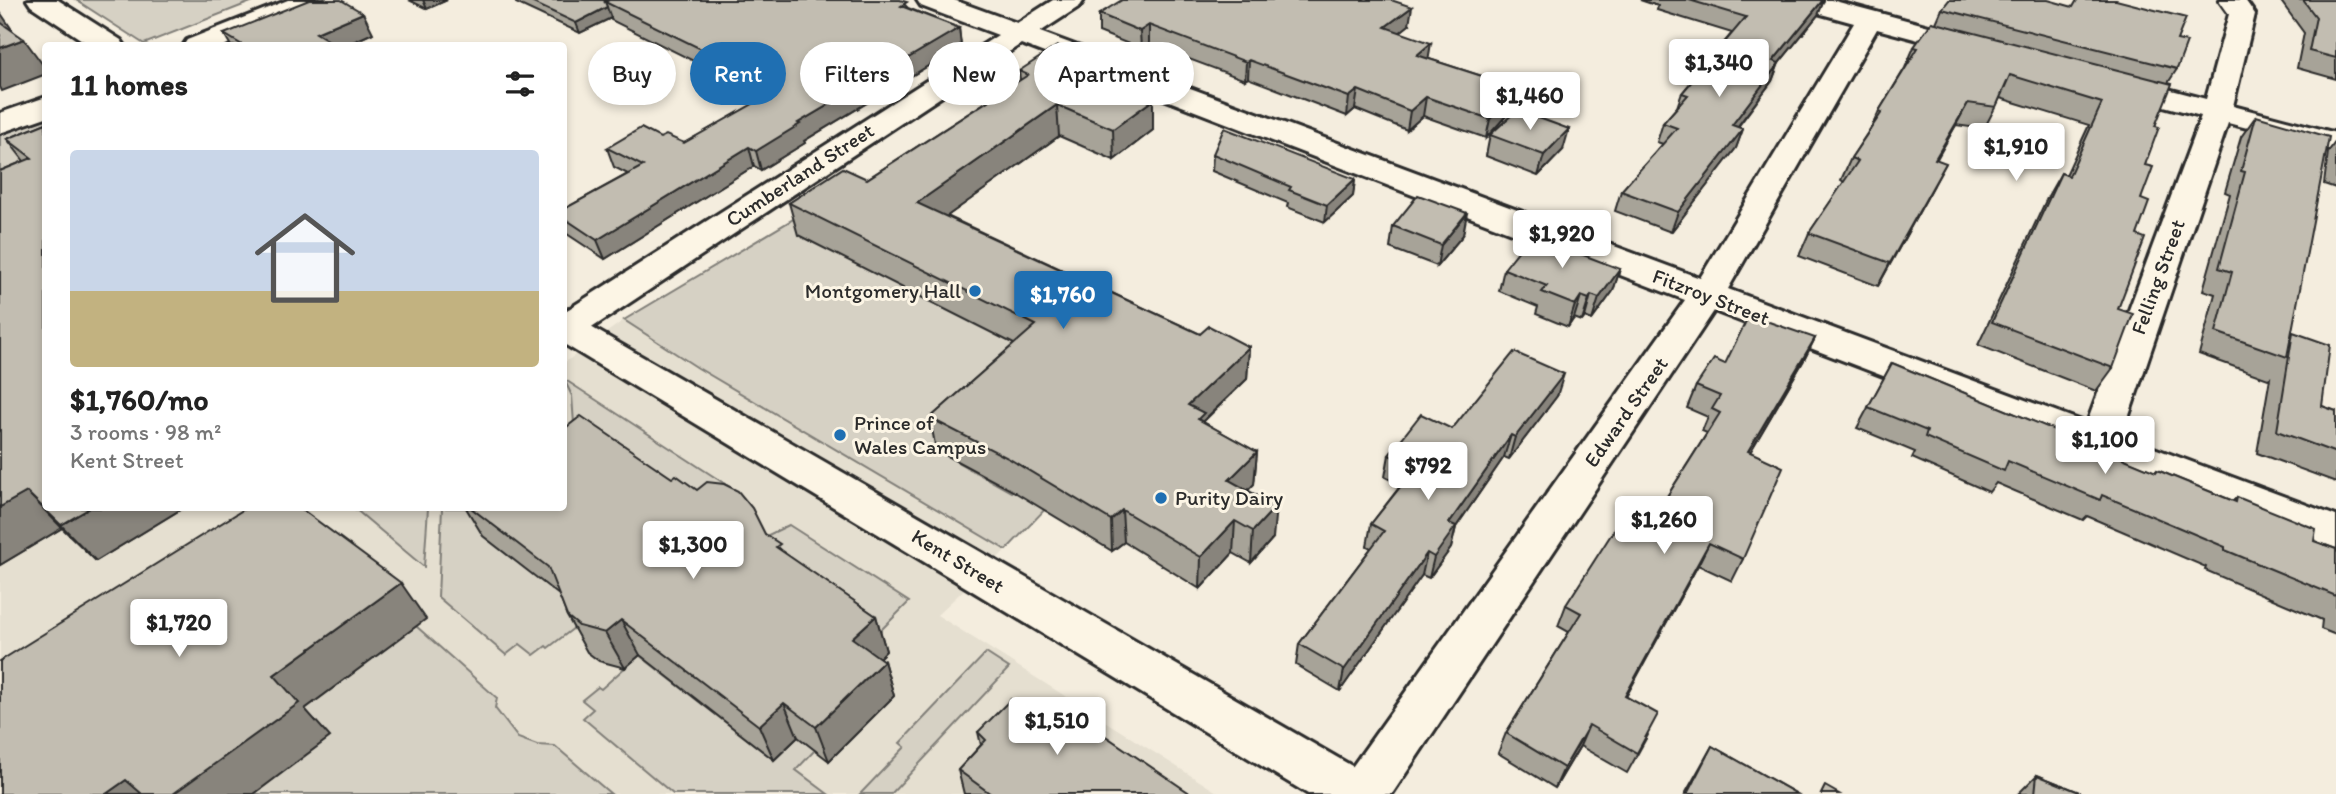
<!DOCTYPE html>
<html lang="en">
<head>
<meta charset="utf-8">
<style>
	:root { --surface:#fff; --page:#f2f2f2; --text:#222; --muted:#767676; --accent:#1f6fb2 }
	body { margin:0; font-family:Itim,sans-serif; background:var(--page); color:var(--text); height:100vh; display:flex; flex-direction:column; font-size:26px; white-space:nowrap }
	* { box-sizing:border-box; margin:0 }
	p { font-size:23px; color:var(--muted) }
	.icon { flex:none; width:38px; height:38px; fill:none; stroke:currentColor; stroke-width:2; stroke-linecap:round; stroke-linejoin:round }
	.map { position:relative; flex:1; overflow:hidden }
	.side { position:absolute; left:42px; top:42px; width:525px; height:469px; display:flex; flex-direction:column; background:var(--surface); border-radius:7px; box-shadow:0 4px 10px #0003 }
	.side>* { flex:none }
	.banner { position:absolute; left:588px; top:42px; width:665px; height:63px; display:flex; gap:14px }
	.price { position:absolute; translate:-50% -60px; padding:0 16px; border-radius:7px; background:#fff; color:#222; font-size:23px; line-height:46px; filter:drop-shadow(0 2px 4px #0008) }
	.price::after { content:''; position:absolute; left:50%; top:42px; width:21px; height:16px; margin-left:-10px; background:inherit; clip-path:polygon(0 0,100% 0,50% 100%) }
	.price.active { background:var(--accent); color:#fff }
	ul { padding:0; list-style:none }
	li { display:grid; align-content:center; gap:14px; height:371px; padding:0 28px }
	li span { display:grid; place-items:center; height:217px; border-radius:7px; color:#555 }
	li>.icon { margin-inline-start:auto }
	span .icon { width:126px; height:126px; fill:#fffc; stroke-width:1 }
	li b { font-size:30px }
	h2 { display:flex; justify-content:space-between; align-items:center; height:84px; padding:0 28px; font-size:30px }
	.chip { padding:0 24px; border-radius:32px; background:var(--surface); box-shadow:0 4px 10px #0003; font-size:24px; line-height:63px }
	.chip.active { background:var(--accent); color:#fff }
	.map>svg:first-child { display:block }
</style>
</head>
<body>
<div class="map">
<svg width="2336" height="794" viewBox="0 0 2336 794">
	<rect width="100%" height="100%" fill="#f4edde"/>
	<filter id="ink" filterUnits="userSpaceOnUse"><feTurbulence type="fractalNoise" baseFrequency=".0143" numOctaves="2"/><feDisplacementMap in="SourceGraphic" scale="14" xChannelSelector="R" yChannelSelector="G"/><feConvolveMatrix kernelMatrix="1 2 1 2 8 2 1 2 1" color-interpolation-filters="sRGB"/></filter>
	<g filter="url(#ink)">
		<path fill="#e5dfd0" d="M0,143l46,365h518v-145l60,-43 213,-127 350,168 -181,189 -69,65 283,179h-1220z"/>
		<g fill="#d6d1c4" stroke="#807e78" stroke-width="2">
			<path d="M76,0h180l-112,44z"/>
			<path d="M43,117l3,2 -1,50 -45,51v-85z"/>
			<path d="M837,193l202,164 -103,93 75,42 149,-145 27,14 -181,189 -308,-182 -74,-48z"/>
			<path d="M564,379l175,114 -17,25 -148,-94 -2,-28z"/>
			<path d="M354,508h74l-4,59z"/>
			<path d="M442,508h80l65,110 -39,30 -2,-2 -12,9 -14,-11 -14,11 -68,-58z"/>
			<path d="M789,525l120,77 -38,38 -109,-102z"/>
			<path d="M416,626l81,72 -2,10 23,30 19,7 18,1 56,48h-357l75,-57 -24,-28z"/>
			<path d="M986,653l23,15 -118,126h-31l45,-47 -5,-4z"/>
			<path d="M639,655l135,105 24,-23 17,13 -19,20 32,24h-155l-90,-76 10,-9 -11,-9 16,-13 3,2z"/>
		</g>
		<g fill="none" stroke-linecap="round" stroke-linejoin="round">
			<defs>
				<g id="street">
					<path d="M288,0h36l-4,6 -97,40h-40l4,-6z"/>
					<path d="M917,0h37l63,23 36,-23h31l-4,6 -40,26 660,246 154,-255 -62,-17 -4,-6h43l154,41 4,6 -4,6 -10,2 -98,-26 -149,260 359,134 114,-307 -97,-26 -4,-6 4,-6 10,-3 92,24 23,-85 -10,-14h26l10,14 -22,92 103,27v18l-108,-28 -106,313 214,80v34l-622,-239 -322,483h-54l7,-17 340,-477 -664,-256 -443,293 -14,3v-28l434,-277 -77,-29z"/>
					<path d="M46,97v20l-46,16v-20z"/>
				</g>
				<g id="secondary">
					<path d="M27,0h31l63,40 4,6h-34l-60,-40z"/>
					<path d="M564,316l13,3 794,458 7,17h-70l-744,-450z"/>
				</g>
			</defs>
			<use href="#street" stroke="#2b2b2b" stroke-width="6"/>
			<use href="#secondary" stroke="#2b2b2b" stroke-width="6"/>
			<use href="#street" fill="#fcf5e5" fill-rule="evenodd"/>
			<use href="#secondary" fill="#fcf5e5" fill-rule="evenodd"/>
		</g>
		<g fill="#a7a398" stroke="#2b2b2b" stroke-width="2">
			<path d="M409,0h38l-20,9z"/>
			<path d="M515,0h385l8,8 51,20 2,18 -157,95 1,2 -44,27 -7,-4 -149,93 -41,-27v-23l64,-35 -14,-7 -7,-19 53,-10 24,5 82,-46 -155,-77v-2l-31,15 -64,-30z"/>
			<path d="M1640,0h184l-6,15 -39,48 -7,18 -34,46 5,2 -7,19 -65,84 -56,-21 6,-20 42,-47 -6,-2 6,-19 14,-16 5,-14 50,-60 -75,-23 1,-4z"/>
			<path d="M2280,0h56v79l-39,-11 7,-35z"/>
			<path d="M1942,9l235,31v29l-9,14 -13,43 -10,39 -8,70 -19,74 -5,59 -17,23 -118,-46 70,-149 13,-23 5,2 23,-50 -89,-27 -16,31 -28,-4 -20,34 -2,26 -56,101 -79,-30 10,-23 35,-51 -3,-2 10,-22 21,-32 7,-15 26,-43 9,-21 22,-24z"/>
			<path d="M1099,14l310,11 -9,7 29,27 90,29 -5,19 -28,31 -63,-22 -16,14 -52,-21 -8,7 -99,-38 -3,2 -96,-36 -8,5 -42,-17z"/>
			<path d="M373,33l-29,13h-113l-7,-12z"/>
			<path d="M1019,71l117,22 17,37 -39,30 -55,-24 -112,80 253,118 49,13 -2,32 -44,43 54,30 -3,32 -6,6 25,48 -22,25 -18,-10 -33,36 -76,-47 -12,9 -99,-60 -77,-41 -6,-32 84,-74 -216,-109 -9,-32 78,-24 153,-99z"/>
			<path d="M2256,116l36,217 30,73 14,5v71l-79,-29 13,-75 -2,1 -69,-25 16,-60 -12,-4 27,-96 -5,-2 16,-55z"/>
			<path d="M46,123v385h137l-87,53 -34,-33 -62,37v-394l24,-10 -17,-22z"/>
			<path d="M1490,135l73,15 -25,26 -52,-20z"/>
			<path d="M2336,141v47l-12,-4 4,-32z"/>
			<path d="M1213,154l142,25 -2,17 -28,26 -38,-15 1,-4 -76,-32z"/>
			<path d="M1393,226l70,9 -26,31 -47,-18z"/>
			<path d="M1504,269h116l-7,22 -21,29 -7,-3 -3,4 -8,-3 -6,9 -32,-13 2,-7 -39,-16z"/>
			<path d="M1815,338l-11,22 -54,92 -7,107 -11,22 -34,-16 -72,131 22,39 -21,38 -47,-27 -25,42 -57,-35 8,-20 63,-101 -11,-6 8,-21 81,-77 60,-95 -5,-2 6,-14 -21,-9 9,-22 29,-22z"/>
			<path d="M1892,363l263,109 2,-2 76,31 4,-4 77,44 22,8v86l-15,-6 1,-9 -117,-50 1,-3 -119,-51 -4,4 -87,-37 -7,9 -77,-34 3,-6 -58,-24z"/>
			<path d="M1557,396l-48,63 -5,-2 -48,70 -5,21 -22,30 -7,-3 -82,116 -44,-26 3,-21 72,-96 -4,-2 4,-22 30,-39 -16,-8 4,-22 63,-26z"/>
			<path d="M672,478l93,56 17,18 94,64 10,35 -7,7 5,3 10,35 -65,65 -31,-24 -24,23 -134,-105 -15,13 -26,-7 -12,-9 -20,-36 -8,-21 -76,-59 -17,-28h98z"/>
			<path d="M1033,713l158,81h-227l-6,-24 23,-25 -3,-13z"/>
			<path d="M1712,746l85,48h-112z"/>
			<path d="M2037,775l47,19h-66z"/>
		</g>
		<g fill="#88847c" stroke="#2b2b2b" stroke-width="2">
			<path d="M423,0h24l-20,9z"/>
			<path d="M1823,0h1l-6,15 -52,64 7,-18z"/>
			<path d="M607,7l4,11 -31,15 -4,-10z"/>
			<path d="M1412,7l-3,18 -26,21 2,-19z"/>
			<path d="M0,12l15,22 -15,5z"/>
			<path d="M363,13l10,20 -29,13h-22l-6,-13z"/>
			<path d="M1149,25v19l-8,5 -1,-18z"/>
			<path d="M959,28l2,18 -157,95 1,2 -44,27 -5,-19 42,-28z"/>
			<path d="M24,39l22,30v5l-44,17 -2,-4v-39z"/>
			<path d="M1431,43l-3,18 -11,-6z"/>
			<path d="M1249,60l-1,18 -3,2 1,-18z"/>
			<path d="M1779,63l-7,18 -48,63 8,-19z"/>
			<path d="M1136,77l1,30 -15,-20z"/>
			<path d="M1519,88l-5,19 -28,31 4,-19z"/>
			<path d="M1358,90l-3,19 -8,7 2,-19z"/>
			<path d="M1426,97l-3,19 -16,14 3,-19z"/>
			<path d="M1153,100v30l-39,30 -1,-31z"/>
			<path d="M1968,103l-12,22 -32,57 11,-23z"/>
			<path d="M1057,105l2,31 -137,98 -5,-31z"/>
			<path d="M1569,129l-6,21 -25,26 6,-21z"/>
			<path d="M1743,129l-7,19 -65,84 7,-20z"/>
			<path d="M749,147l5,19 -149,93 -8,-19z"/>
			<path d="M1946,163l-12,22 -56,101 12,-23z"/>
			<path d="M1355,179l-2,17 -28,26 2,-17z"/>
			<path d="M1467,213l-4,22 -26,31 4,-21z"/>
			<path d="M1620,269l-7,22 -21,29 7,-22z"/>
			<path d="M1591,295l-6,22 -3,4 7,-22z"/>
			<path d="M1581,296l-7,22 -6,9 7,-22z"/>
			<path d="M1815,338l-11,22 -66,113 10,-22z"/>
			<path d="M1249,347l-2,32 -44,42v25l-15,-41z"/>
			<path d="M1564,374l-7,22 -48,63 6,-22z"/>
			<path d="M1511,435l-7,22 -48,70 -5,21 -22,30 5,-21 15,-34z"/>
			<path d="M1257,452l-3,32 -27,28 2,-32z"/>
			<path d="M27,492l35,36 -62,37v-58z"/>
			<path d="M1276,506l-3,32 -22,25 2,-32z"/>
			<path d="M90,508h93l-87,53 -35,-36z"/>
			<path d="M1122,510l2,32 -12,9 -1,-31z"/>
			<path d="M1235,521l-2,32 -33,36 1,-32z"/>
			<path d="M1709,543l-11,22 -83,152 10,-21z"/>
			<path d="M1427,553l-5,22 -82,116 4,-21z"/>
			<path d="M401,583l25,36 -121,90 25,28 -76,57h-81l101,-119z"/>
			<path d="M876,616l10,35 -23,23 -11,-36z"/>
			<path d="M621,620l19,35 -15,13 -20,-35z"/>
			<path d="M884,661l10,35 -65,65 -13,-34z"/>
			<path d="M784,703l14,34 -24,23 -15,-34z"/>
			<path d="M1589,725l-9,21 -25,42 9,-20z"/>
			<path d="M126,780l17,14h-37z"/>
		</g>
		<g fill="#c2bdb1" stroke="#2b2b2b" stroke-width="2">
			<path d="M309,0h32l22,13 -47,20 22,13h-94l-20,-12z"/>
			<path d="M527,0h82l-4,2 2,5 -31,16z"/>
			<path d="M609,0h291l7,2 -6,4 58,22 -161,95 2,1 -44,27 -7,-4 -152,93 -33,-22v-9l79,-43 -36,-18 34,-20 19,10 6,-3 18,8 97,-55 -176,-86z"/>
			<path d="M1122,0h269l21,7 -27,20 46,16 -14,12 102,33 -29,31 -64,-22 -16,14 -52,-21 -9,7 -100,-37 -3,2 -97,-37 -9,6 -41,-17z"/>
			<path d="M1689,0h134l-50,61 6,2 -47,62 11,4 -65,83 -57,-21 56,-63 -14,-5 25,-28 -6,-2 64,-76z"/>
			<path d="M1949,0h99l25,7 4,-7h39l70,18 -9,22 10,2 -10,27 -235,-60z"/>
			<path d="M2303,0h33v58l-27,-7 7,-34z"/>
			<path d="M0,22l24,17 -24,9z"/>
			<path d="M1932,22l240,62 -17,42 4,1 -14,38 8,2 -12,32 8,3 -12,33 8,3 -27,71 15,5 -20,54 -121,-46 69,-149 8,3 33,-73 -92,-28 -14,32 -28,-4 -33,56 11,4 -56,100 -81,-30 49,-72 -7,-3 31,-46 -3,-1 39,-63 -4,-1z"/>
			<path d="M1057,46l79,31 -14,10 31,13 -40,29 -56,-24 -140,98 283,131 9,-8 40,21 -61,58 16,8 -6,6 59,33 -28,28 47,26 -23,25 -18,-10 -34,36 -79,-47 -11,10 -103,-62 -78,-40 106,-93 -247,-122 54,-35 24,11 161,-104 -9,-4z"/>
			<path d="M1517,110l52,19 -25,26 -54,-20z"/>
			<path d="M2256,116l73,21 -42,220 -71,-25 16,-60 -13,-4 26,-96 -4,-1z"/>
			<path d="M46,123v385h44l-29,17 -34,-33 -27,15v-336l32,-13 -25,-19z"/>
			<path d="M1224,128l131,51 -28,26 -38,-15 2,-3 -78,-33z"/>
			<path d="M1418,195l49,18 -26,32 -48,-19z"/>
			<path d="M1531,235l89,34 -21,29 -8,-3 -2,4 -8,-3 -6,9 -33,-13 5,-6 -43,-17z"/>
			<path d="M1749,315l66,23 -67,113 35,16 -40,92 -34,-16 -84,153 33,18 -21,39 -48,-28 -25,43 -58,-35 75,-120 -15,-8 57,-89 24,12 73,-115 -8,-4 8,-13 -24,-10 18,-27 11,5z"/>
			<path d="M2293,332l37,13 -8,61 14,5v42l-59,-22z"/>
			<path d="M1514,352l50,22 -49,63 -4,-2 -62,88 7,3 -22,31 -7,-4 -83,117 -45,-26 85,-113 -13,-7 44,-56 -26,-13 32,-41 31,15z"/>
			<path d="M1892,363l264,109 1,-2 79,32 1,-5 79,32 -2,12 22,8v47l-111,-46v-3l-123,-52 -2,5 -92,-39 -4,10 -79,-34 2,-6 -59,-24z"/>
			<path d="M581,416l91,62 4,-3 21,15 10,-8 17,2 14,7 14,17 13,26 15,10 -4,3 100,69 -24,22 32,23 -68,66 -32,-24 -25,23 -138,-106 -16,13 -26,-7 -12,-10 -19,-49 -77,-59h93v-79z"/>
			<path d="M246,508h54l101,75 -127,92 25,28 -126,91h-31l-16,-14 -20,14h-106v-133z"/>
			<path d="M1011,699l22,14 18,-14 140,95h-200l-33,-24 28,-30 -8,-8z"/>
			<path d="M1712,746l85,48h-110z"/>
			<path d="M2037,775l47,19h-49z"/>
			<path d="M1825,786l14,8h-18z"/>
		</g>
	</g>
	<g fill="#1f6fb2" stroke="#fcf5e5" stroke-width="2.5">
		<circle cx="975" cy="291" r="7"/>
		<circle cx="840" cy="435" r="7"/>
		<circle cx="1161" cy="498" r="7"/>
	</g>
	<g text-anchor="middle" stroke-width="6" stroke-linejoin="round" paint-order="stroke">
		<g font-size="21" fill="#2b2b2b" stroke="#fcf5e5">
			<text transform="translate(800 175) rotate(-33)" y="7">Cumberland Street</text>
			<text transform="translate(2158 277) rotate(-70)" y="7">Felling Street</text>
			<text transform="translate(1711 297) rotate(21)" y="7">Fitzroy Street</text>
			<text transform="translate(1626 412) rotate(-55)" y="7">Edward Street</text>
			<text transform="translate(958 561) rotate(31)" y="7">Kent Street</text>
		</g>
		<g font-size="21" fill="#2b2b2b" stroke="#fcf5e5" text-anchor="start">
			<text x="961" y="298" text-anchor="end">Montgomery Hall</text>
			<text x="854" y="430">Prince of<tspan x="854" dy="24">Wales Campus</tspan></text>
			<text x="1175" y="505">Purity Dairy</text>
		</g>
	</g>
</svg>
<b class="price" style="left:1719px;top:99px">$1,340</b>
<b class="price" style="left:1530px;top:132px">$1,460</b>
<b class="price" style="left:2016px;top:183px">$1,910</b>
<b class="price" style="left:1562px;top:270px">$1,920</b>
<b class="price active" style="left:1063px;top:331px">$1,760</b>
<b class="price" style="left:2105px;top:476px">$1,100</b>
<b class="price" style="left:1428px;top:502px">$792</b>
<b class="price" style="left:1664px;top:556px">$1,260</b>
<b class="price" style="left:693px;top:581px">$1,300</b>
<b class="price" style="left:179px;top:659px">$1,720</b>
<b class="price" style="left:1057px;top:757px">$1,510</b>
<div class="banner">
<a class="chip">Buy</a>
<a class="chip active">Rent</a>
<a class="chip">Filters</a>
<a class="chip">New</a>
<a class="chip">Apartment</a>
</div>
<section class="side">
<h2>11 homes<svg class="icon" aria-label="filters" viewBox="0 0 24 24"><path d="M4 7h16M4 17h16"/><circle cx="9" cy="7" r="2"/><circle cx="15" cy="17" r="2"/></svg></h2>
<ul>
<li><span style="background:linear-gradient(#c9d6e8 65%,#c2b280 0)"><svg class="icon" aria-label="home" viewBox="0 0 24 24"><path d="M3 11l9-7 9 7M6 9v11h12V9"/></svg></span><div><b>$1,760/mo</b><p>3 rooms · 98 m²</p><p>Kent Street</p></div></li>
</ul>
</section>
</div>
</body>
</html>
